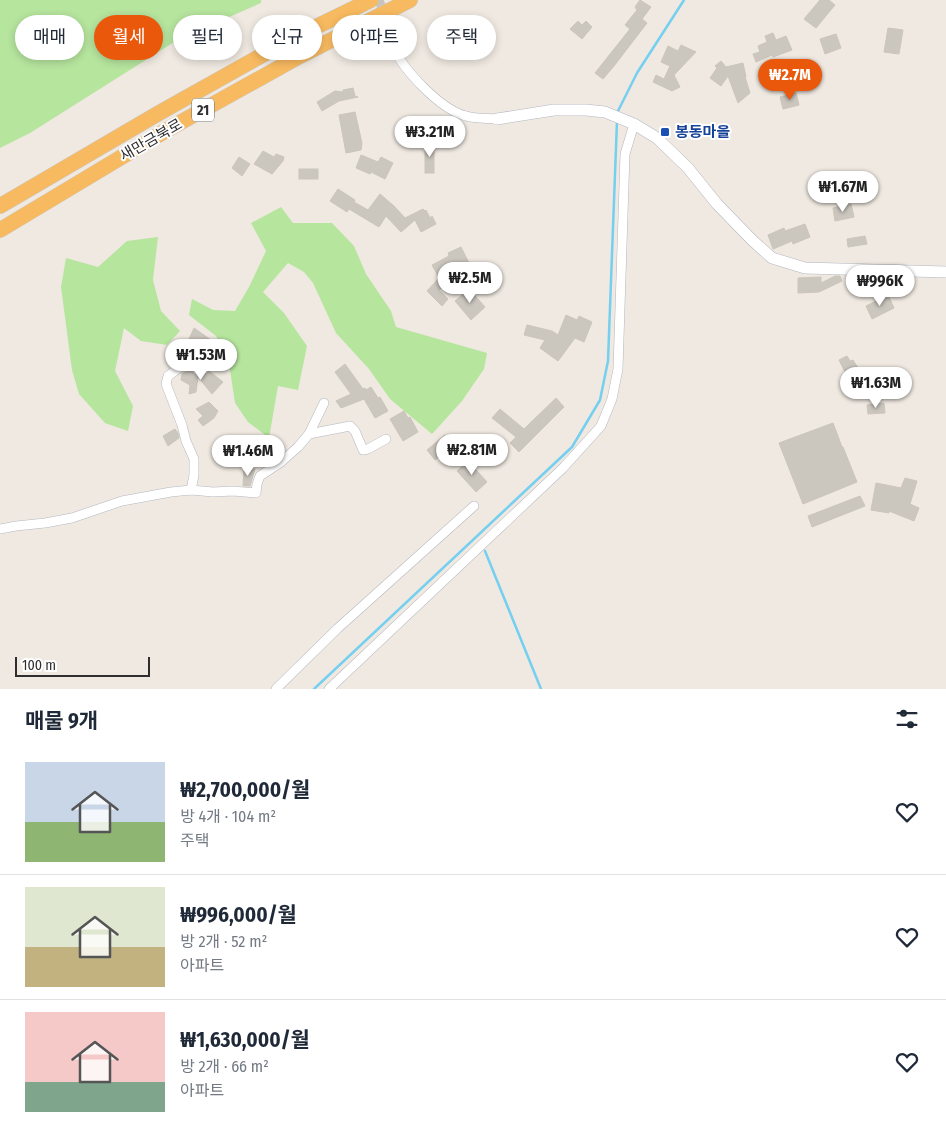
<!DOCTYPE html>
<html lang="ko">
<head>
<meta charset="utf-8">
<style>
	:root { --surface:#fff; --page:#f2f2f3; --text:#1f2937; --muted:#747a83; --line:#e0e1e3; --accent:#ea580c }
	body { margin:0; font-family:"Fira Sans Condensed","Noto Sans KR",sans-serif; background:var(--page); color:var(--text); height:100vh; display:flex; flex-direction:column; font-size:19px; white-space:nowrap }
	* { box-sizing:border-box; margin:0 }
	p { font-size:16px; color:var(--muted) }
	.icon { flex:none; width:28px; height:28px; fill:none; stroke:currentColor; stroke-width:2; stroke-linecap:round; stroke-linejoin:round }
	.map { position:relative; height:689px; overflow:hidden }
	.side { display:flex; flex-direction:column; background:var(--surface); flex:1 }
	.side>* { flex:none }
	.hud { position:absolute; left:15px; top:15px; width:500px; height:45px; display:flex; gap:10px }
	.scale { position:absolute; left:15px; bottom:12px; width:135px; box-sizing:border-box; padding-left:5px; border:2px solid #2e2e2e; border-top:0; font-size:14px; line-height:18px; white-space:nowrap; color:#2e2e2e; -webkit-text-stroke:4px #fff; paint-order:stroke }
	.price { position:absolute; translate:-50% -42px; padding:0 11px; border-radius:18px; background:#fff; color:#222; font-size:16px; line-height:32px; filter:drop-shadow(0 1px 2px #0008) }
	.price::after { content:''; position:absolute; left:50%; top:30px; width:15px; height:11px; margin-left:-8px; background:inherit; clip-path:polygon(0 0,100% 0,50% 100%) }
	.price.current { background:var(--accent); color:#fff }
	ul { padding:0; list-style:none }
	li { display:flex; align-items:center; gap:15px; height:125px; padding:0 25px }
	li+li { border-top:1px solid var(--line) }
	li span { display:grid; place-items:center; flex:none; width:140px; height:100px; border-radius:0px; color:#555 }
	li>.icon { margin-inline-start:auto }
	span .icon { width:60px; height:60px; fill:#fffc; stroke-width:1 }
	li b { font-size:21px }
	h2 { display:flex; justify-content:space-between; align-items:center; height:60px; padding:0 25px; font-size:21px }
	.chip { padding:0 18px; border-radius:22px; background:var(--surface); box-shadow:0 2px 8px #0003; font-size:18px; line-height:45px }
	.chip.current { background:var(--accent); color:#fff }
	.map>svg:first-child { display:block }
</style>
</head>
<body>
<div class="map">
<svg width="946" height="689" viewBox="0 0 946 689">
	<rect width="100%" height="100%" fill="#efe9e1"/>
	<g fill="#b6e59e">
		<path d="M0,0h261v3l-82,36 -149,94 -30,15z"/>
		<path d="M281,207l12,16h39l22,23 12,28 25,37 5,16 91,26 -3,16 -22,32 -30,33 -42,-35 -21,-30 -33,-36 -23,-50 -9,-11 -16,-9 -25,29 21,21 23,33 -9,44 -20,-4 -9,52 -21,-16 -13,-19 -6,-40 -13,-27 -27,-21 3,-16 21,11 22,1 14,-24 17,-36 -15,-28z"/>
		<path d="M158,237l-5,43 8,31 19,20 -13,14 -26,-4 -17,-13 -9,43 18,35 -5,25 -23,-8 -26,-29 -7,-24 -11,-83 5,-29 32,9 29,-26z"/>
	</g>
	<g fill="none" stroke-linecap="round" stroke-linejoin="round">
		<g stroke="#75cff0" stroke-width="2.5">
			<path d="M617,113l20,-40 47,-73"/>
			<path d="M485,551l56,138"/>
			<path d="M314,689l258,-242 28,-47 8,-39 9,-240"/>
		</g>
	</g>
	<g fill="#cbc7bf" stroke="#cbc5ba">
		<path d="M640,0l11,7 -9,12 5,4 -33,43 -11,13 -8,-6 35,-44 -5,-4 12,-15 -2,-3z"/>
		<path d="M820,0h9l6,5 -19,23 -12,-9z"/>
		<path d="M578,21l4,4 4,-4 6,6 -10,12 -12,-10z"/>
		<path d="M888,28l15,2 -4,24 -15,-2z"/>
		<path d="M773,33l3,7 10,-4 6,14 -19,7 -1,-2 -16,7 -3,-8 7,-2 -2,-6 9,-4 -2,-6z"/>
		<path d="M836,34l5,14 -16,6 -5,-15z"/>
		<path d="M681,45l15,7 -22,23 6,12 -8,4 -19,-9 3,-7 8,4 6,-13 -9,-4 7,-16 10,5z"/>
		<path d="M721,61l5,6 17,-4 3,14h-1l5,16 -12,10 -10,-27 -7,10 -11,-8 7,-10 -2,-2z"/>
		<path d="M353,88l2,8 3,1 -19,4 -17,10 -5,-9 18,-11 8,1v-2z"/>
		<path d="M796,93l3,12 -16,4 -3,-12z"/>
		<path d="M355,112l7,31 -1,7 -15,3 -7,-38z"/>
		<rect x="425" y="144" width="9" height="29"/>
		<path d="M263,151l11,6 2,-3 8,3 -1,4 -11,13 -18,-10z"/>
		<path d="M361,155l17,7 3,-5 12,6 -8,16 -14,-7 -1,2 -14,-6z"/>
		<path d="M239,157l11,7 -8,12 -10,-8z"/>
		<rect x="299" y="169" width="19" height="10"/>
		<path d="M338,189l17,11 -1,2 14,8 12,-16 14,12 11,12 18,-9 2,2 1,-1 4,8 2,-2 4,8 -15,8 -6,-12 -14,12 -15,-16 -7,11 -30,-18 -2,3 -17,-11z"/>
		<path d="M851,204l3,13 -19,4 -2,-13z"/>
		<path d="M805,224l5,13 -17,7 -1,-3 -19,8 -5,-14 16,-7 1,3z"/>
		<path d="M865,236l2,8 -19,3 -1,-8z"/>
		<path d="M461,247l10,20 2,-2 7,8 -14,10 -4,-5 -23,12 9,9 -6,7 -15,-15 12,-13 -7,-13 17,-9 -1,-3z"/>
		<path d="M835,276h5l2,5 -23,11 -21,1v-15l23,-1v6z"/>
		<path d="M469,289l16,18 -14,13 -16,-19z"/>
		<path d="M888,295l6,13 -22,11 -6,-13z"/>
		<path d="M566,315l11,5 2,-4 13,6 -8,20 -9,-4 -17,23 -18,-13 5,-8 -21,-5 3,-10 25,6 6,4z"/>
		<path d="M194,328l17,12 -4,9 -18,-10z"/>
		<path d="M847,356l3,5 3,-1 19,30 -13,8 -13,-21 1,-1 -8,-16z"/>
		<path d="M345,364l18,25 2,-1 1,2 5,-3 7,11 2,-1 8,14 -13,7 -11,-19 -23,9 -5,-7 15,-7 -16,-22z"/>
		<path d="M189,370l8,6h3l3,-3 3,1 3,-3 14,11 -11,12 -14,-17 -2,15 -7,2 1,-9 -9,-5 1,-6z"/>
		<path d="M556,398l8,9 -45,45 -9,-9 6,-6 -24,-19 8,-9 24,20z"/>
		<path d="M209,402l9,9 -4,7 -11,8 -5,-6 5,-4 -7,-7z"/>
		<path d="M884,403l1,10 -17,1 -1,-9z"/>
		<path d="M404,411l4,7 2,-1 8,15 -15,9 -13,-22z"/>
		<path d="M833,423l9,24h1l14,35 -54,22 -24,-61z"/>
		<path d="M175,429l3,4 1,5 -11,8 -5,-10z"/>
		<path d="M445,435l9,10 -19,15 -8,-10z"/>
		<path d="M468,461l19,21 -11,10 -19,-21z"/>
		<path d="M244,469h11l-5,17h-7z"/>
		<path d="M905,478l12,3 -7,23 9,4 -5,13 -25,-10v2l-18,-3 5,-27 25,5z"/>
		<path d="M860,496l5,10 -53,21 -4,-11z"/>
	</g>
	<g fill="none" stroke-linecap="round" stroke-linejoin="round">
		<path stroke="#c8c4bd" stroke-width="9" stroke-dasharray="9 4.5" stroke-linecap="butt" d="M379,0l6,17"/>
		<defs>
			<g id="minor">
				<path d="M386,20c2,8 4,17 7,26 9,23 48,64 73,70 10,3 21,2 31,3"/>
				<path d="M309,434l41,-8 5,5 8,19 5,-1 18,-10"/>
				<path d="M191,490l3,-15v-16l-8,-18 -4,-16 -16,-41 2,-8 15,-11 8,-2 7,7"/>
				<path d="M0,529l16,-3 29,-3 27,-5 50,-17 49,-9 20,-2 22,2 20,-1 23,2 1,-9 3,-8 21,-14 17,-15 11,-13 15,-31"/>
				<path d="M276,689l61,-60 137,-123"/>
				<path d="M329,689l234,-221 38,-42 11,-27 6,-30 7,-215 9,-30"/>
			</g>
			<path id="tertiary" d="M497,119l57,-9h32l19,2 29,12 23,14 31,30 29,36 35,36 20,18 33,10 141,4"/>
			<g id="trunk">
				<path d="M0,206l159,-93 132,-74 80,-39"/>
				<path d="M0,230l165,-99 135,-75 110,-56"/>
			</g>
		</defs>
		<use href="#minor" stroke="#b4b7c1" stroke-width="10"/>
		<use href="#tertiary" stroke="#b4b7c1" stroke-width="12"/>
		<use href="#trunk" stroke="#c9c9c9" stroke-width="16"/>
		<use href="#minor" stroke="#fff" stroke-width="9"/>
		<use href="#tertiary" stroke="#fff" stroke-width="11"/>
		<use href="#trunk" stroke="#f8ba60" stroke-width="15"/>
	</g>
	<rect fill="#1a4fb4" stroke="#fff" stroke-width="2" x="660" y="127" width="10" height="10" rx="2.5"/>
	<g text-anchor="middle" stroke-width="4" stroke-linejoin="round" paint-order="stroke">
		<rect fill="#fff" stroke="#6d6d6d" stroke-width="1" x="192" y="98.5" width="22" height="23" rx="4"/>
		<g font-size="14" font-weight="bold" fill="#2e2e2e">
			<text x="203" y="115">21</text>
		</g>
		<g font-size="15" font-weight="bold" fill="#164399" stroke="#fff" text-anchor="start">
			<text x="675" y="137">봉동마을</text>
		</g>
		<g font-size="15" fill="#2e2e2e" stroke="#fff">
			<text transform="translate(151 140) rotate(-30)" y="5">새만금북로</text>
		</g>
	</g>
</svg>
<div class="scale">100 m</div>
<b class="price current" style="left:790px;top:101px">₩2.7M</b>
<b class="price" style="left:430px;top:158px">₩3.21M</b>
<b class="price" style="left:843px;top:213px">₩1.67M</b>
<b class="price" style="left:470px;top:304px">₩2.5M</b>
<b class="price" style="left:880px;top:307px">₩996K</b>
<b class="price" style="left:201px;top:381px">₩1.53M</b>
<b class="price" style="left:876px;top:409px">₩1.63M</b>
<b class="price" style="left:472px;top:476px">₩2.81M</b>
<b class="price" style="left:248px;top:477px">₩1.46M</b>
<div class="hud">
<a class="chip">매매</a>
<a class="chip current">월세</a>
<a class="chip">필터</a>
<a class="chip">신규</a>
<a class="chip">아파트</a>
<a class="chip">주택</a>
</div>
</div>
<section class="side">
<h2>매물 9개<svg class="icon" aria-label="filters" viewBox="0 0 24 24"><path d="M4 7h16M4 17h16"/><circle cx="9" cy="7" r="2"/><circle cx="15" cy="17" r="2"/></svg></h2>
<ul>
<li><span style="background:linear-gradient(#c9d6e8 60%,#8fb573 0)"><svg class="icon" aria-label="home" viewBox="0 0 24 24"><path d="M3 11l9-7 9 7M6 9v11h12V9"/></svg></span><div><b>₩2,700,000/월</b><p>방 4개 · 104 m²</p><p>주택</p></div><svg class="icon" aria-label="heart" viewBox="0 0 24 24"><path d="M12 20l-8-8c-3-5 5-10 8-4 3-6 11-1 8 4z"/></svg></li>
<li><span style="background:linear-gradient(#dfe7d0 60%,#c2b280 0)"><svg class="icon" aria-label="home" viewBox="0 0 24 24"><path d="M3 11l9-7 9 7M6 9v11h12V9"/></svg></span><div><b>₩996,000/월</b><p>방 2개 · 52 m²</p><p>아파트</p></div><svg class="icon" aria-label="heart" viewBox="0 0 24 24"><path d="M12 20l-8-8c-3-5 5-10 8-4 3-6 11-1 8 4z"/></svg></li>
<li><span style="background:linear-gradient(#f6c9c9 70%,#7fa58c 0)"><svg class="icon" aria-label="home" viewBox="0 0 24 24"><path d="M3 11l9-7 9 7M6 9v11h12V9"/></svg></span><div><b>₩1,630,000/월</b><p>방 2개 · 66 m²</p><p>아파트</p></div><svg class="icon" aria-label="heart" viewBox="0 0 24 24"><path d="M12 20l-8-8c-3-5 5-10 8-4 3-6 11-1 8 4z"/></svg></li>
</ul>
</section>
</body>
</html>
